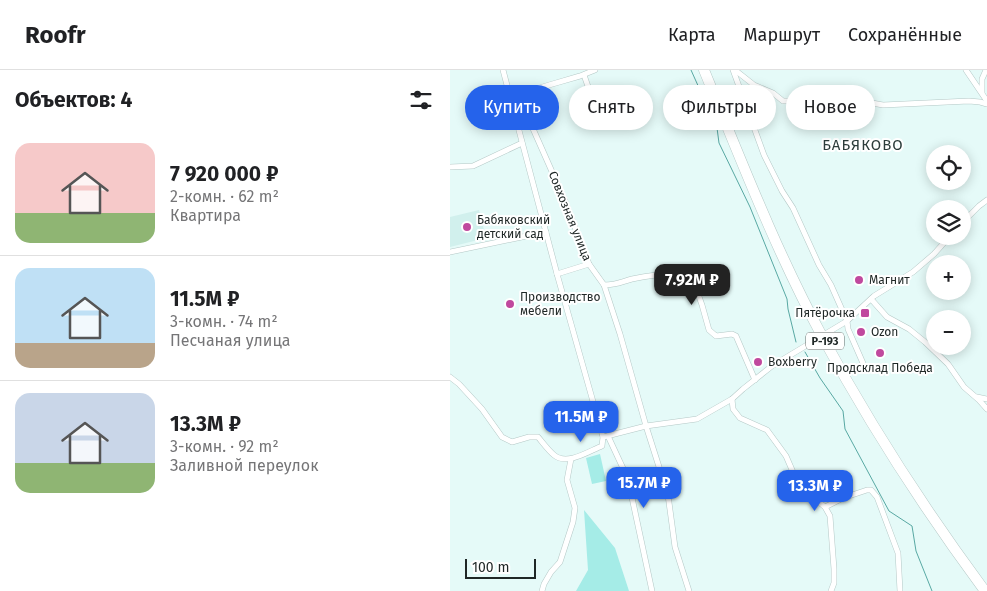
<!DOCTYPE html>
<html lang="ru">
<head>
<meta charset="utf-8">
<style>
	:root { --surface:#fff; --page:#f6f6f6; --text:#202124; --muted:#757577; --line:#e0e0e0; --accent:#2563eb }
	body { margin:0; font-family:"Fira Sans",sans-serif; background:var(--page); color:var(--text); height:100vh; display:flex; flex-direction:column; font-size:19px; white-space:nowrap }
	* { box-sizing:border-box; margin:0 }
	p { font-size:16px; color:var(--muted) }
	.icon { flex:none; width:28px; height:28px; fill:none; stroke:currentColor; stroke-width:2; stroke-linecap:round; stroke-linejoin:round }
	.map { position:relative; flex:1; overflow:hidden }
	.drawer { display:flex; flex-direction:column; background:var(--surface); width:450px }
	.drawer>* { flex:none }
	.guide { position:absolute; left:15px; top:15px; width:446px; height:45px; display:flex; gap:10px }
	.buttons { position:absolute; left:476px; top:75px; display:grid; gap:10px }
	.buttons a { display:grid; place-items:center; width:45px; height:45px; border-radius:50%; background:var(--surface); box-shadow:0 2px 12px #0003; font-size:25px }
	.scale { position:absolute; left:15px; bottom:12px; width:71px; box-sizing:border-box; padding-left:5px; border:2px solid #1f2726; border-top:0; font-size:14px; line-height:18px; white-space:nowrap; color:#1f2726; -webkit-text-stroke:4px #fff; paint-order:stroke }
	.price { position:absolute; translate:-50% -42px; padding:0 11px; border-radius:10px; background:var(--accent); color:#fff; font-size:16px; line-height:32px; filter:drop-shadow(0 1px 2px #0008) }
	.price::after { content:''; position:absolute; left:50%; top:30px; width:15px; height:11px; margin-left:-8px; background:inherit; clip-path:polygon(0 0,100% 0,50% 100%) }
	.price.active { background:#222; color:#fff }
	ul { padding:0; list-style:none }
	li { display:flex; align-items:center; gap:15px; height:125px; padding:0 15px }
	li+li { border-top:1px solid var(--line) }
	li span { display:grid; place-items:center; flex:none; width:140px; height:100px; border-radius:15px; color:#555 }
	li>.icon { margin-inline-start:auto }
	span .icon { width:60px; height:60px; fill:#fffc; stroke-width:1 }
	li b { font-size:21px }
	h2 { display:flex; justify-content:space-between; align-items:center; height:60px; padding:0 15px; font-size:21px }
	.chip { padding:0 18px; border-radius:22px; background:var(--surface); box-shadow:0 2px 12px #0003; font-size:18px; line-height:45px }
	.chip.active { background:var(--accent); color:#fff }
	header { display:flex; align-items:center; gap:30px; box-sizing:border-box; height:70px; padding:0 25px; background:var(--surface); border-bottom:1px solid var(--line) }
	header strong { font-size:24px }
	nav { display:flex; gap:28px; margin-inline-start:auto; font-size:18px }
	main { display:flex; flex:1; min-height:0 }
	.map>svg:first-child { display:block }
</style>
</head>
<body>
<header>
<strong>Roofr</strong>
<nav><a>Карта</a><a>Маршрут</a><a>Сохранённые</a></nav>
</header>
<main>
<section class="drawer">
<h2>Объектов: 4<svg class="icon" aria-label="filters" viewBox="0 0 24 24"><path d="M4 7h16M4 17h16"/><circle cx="9" cy="7" r="2"/><circle cx="15" cy="17" r="2"/></svg></h2>
<ul>
<li><span style="background:linear-gradient(#f6c9c9 70%,#8fb573 0)"><svg class="icon" aria-label="home" viewBox="0 0 24 24"><path d="M3 11l9-7 9 7M6 9v11h12V9"/></svg></span><div><b>7 920 000 ₽</b><p>2-комн. · 62 m²</p><p>Квартира</p></div></li>
<li><span style="background:linear-gradient(#bfe0f5 75%,#b9a48a 0)"><svg class="icon" aria-label="home" viewBox="0 0 24 24"><path d="M3 11l9-7 9 7M6 9v11h12V9"/></svg></span><div><b>11.5M ₽</b><p>3-комн. · 74 m²</p><p>Песчаная улица</p></div></li>
<li><span style="background:linear-gradient(#c9d6e8 70%,#8fb573 0)"><svg class="icon" aria-label="home" viewBox="0 0 24 24"><path d="M3 11l9-7 9 7M6 9v11h12V9"/></svg></span><div><b>13.3M ₽</b><p>3-комн. · 92 m²</p><p>Заливной переулок</p></div></li>
</ul>
</section>
<div class="map">
<svg width="537" height="521" viewBox="0 0 537 521">
	<rect width="100%" height="100%" fill="#e5faf8"/>
	<path fill="#d1f0ed" d="M29,140l7,28 -36,9v-30z"/>
	<g fill="#a5ece7">
		<path d="M150,384l6,27 -14,3 -6,-26z"/>
		<path d="M134,440l31,38 14,43h-53l12,-21z"/>
	</g>
	<g fill="none" stroke-linecap="round" stroke-linejoin="round">
		<g stroke="#58a8a3" stroke-width="1">
			<path d="M241,0l26,58 2,15 31,64 37,92 1,10 8,33"/>
			<path d="M355,282l15,26 23,33 2,18 44,82 23,15 4,25 16,40"/>
		</g>
		<defs>
			<g id="street">
				<path d="M283,0l31,85 18,36 11,17 26,57 12,20 16,36 1,8 18,41"/>
				<path d="M285,0l19,15 19,8 10,8h27l16,-1 20,2 26,1 11,2 86,-4 11,1 7,2"/>
				<path d="M516,0l21,31"/>
				<path d="M134,5l15,43 8,3"/>
				<path d="M532,22v-13l4,-9"/>
				<path d="M60,27l39,-12 31,-9 15,-6"/>
				<path d="M142,27l3,4 9,3"/>
				<path d="M64,38l16,14 35,79 24,63 15,21 16,49 26,92 22,69 7,52 14,44"/>
				<path d="M0,97l23,-1 49,-23"/>
				<path d="M512,153l17,-17 8,-6"/>
				<path d="M0,182l96,-20"/>
				<path d="M107,204l32,-10"/>
				<path d="M154,215c12,0 17,-3 28,-6 15,-3 45,-8 60,-2l10,28 7,25 7,6 16,-2 4,2 19,44"/>
				<path d="M421,229l16,18 22,12 16,13 23,22 16,23 15,13 8,9"/>
				<path d="M0,307l9,7 23,25 20,28 10,5 17,-5h9c5,6 10,13 16,18 13,11 35,-4 48,-9l1,-9 -46,-163 -54,-204"/>
				<path d="M527,327l10,2"/>
				<path d="M282,329l1,10 7,9 27,12 19,26 13,30 26,21 18,-9 24,-8h4l6,7 21,56 2,38"/>
				<path d="M158,366l20,43 24,112"/>
				<path d="M153,367l43,-11 51,-7 35,-20 11,-10 29,-23 75,-45 27,-25 39,-24 21,-18 16,-18"/>
				<path d="M375,437l5,9 4,53v14l-3,8"/>
				<path d="M92,521l2,-7 7,-12 9,-10 13,-40 2,-14 -8,-28 4,-21"/>
			</g>
			<path id="highway" d="M254,0c37,90 72,181 118,266 48,89 103,174 163,255"/>
		</defs>
		<use href="#street" stroke="#b4c8c6" stroke-width="6"/>
		<use href="#highway" stroke="#b4c8c6" stroke-width="11"/>
		<use href="#street" stroke="#fff" stroke-width="5"/>
		<use href="#highway" stroke="#fff" stroke-width="10"/>
	</g>
	<g fill="#c0499e" stroke="#fff" stroke-width="2">
		<circle cx="17" cy="157" r="5"/>
		<circle cx="409" cy="210" r="5"/>
		<circle cx="60" cy="234" r="5"/>
		<rect x="410" y="238" width="10" height="10" rx="2.5"/>
		<circle cx="411" cy="262" r="5"/>
		<circle cx="430" cy="283" r="5"/>
		<circle cx="308" cy="292" r="5"/>
	</g>
	<g text-anchor="middle" stroke-width="4" stroke-linejoin="round" paint-order="stroke">
		<rect fill="#fff" stroke="#626867" stroke-width="1" x="356" y="262.5" width="38" height="17" rx="4"/>
		<g font-size="11" font-weight="bold" fill="#1f2726">
			<text x="375" y="275">Р-193</text>
		</g>
		<g font-size="12" fill="#1f2726" stroke="#fff">
			<text transform="translate(120 146) rotate(68)" y="4">Совхозная улица</text>
		</g>
		<g font-size="12" fill="#1f2726" stroke="#fff" text-anchor="start">
			<text x="27" y="154">Бабяковский<tspan x="27" dy="14">детский сад</tspan></text>
			<text x="419" y="214">Магнит</text>
			<text x="70" y="231">Производство<tspan x="70" dy="14">мебели</tspan></text>
			<text x="405" y="247" text-anchor="end">Пятёрочка</text>
			<text x="421" y="266">Ozon</text>
			<text x="318" y="296">Boxberry</text>
			<text x="430" y="302" text-anchor="middle">Продсклад Победа</text>
		</g>
		<g font-size="15" letter-spacing="1" fill="#2c3d3b" stroke="#fff">
			<text x="413" y="80">БАБЯКОВО</text>
		</g>
	</g>
</svg>
<div class="buttons">
<a><svg class="icon" aria-label="locate" viewBox="0 0 24 24"><circle cx="12" cy="12" r="6"/><path d="M12 2v4M12 18v4M2 12h4M18 12h4"/></svg></a>
<a><svg class="icon" aria-label="layers" viewBox="0 0 24 24"><path d="M12 4l9 5-9 5-9-5zM3 14l9 5 9-5"/></svg></a>
<a>+</a>
<a>−</a>
</div>
<div class="scale">100 m</div>
<b class="price active" style="left:242px;top:236px">7.92M ₽</b>
<b class="price" style="left:131px;top:373px">11.5M ₽</b>
<b class="price" style="left:194px;top:439px">15.7M ₽</b>
<b class="price" style="left:365px;top:442px">13.3M ₽</b>
<div class="guide">
<a class="chip active">Купить</a>
<a class="chip">Снять</a>
<a class="chip">Фильтры</a>
<a class="chip">Новое</a>
</div>
</div>
</main>
</body>
</html>
